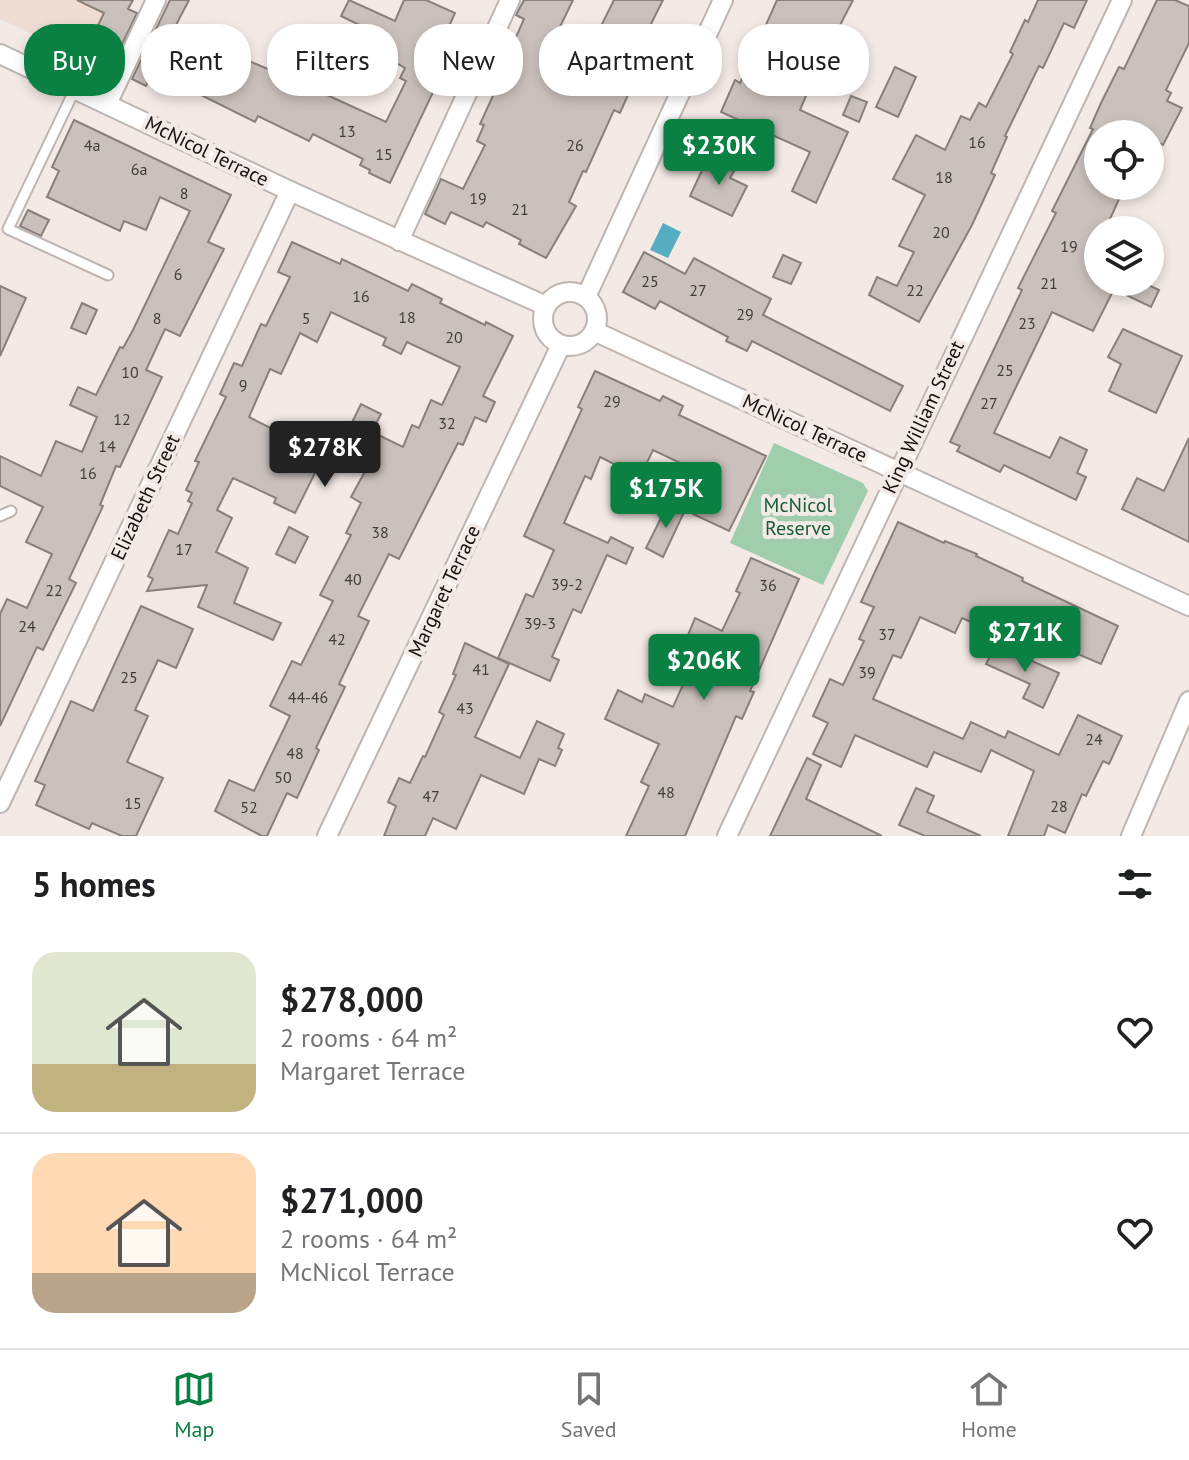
<!DOCTYPE html>
<html lang="en">
<head>
<meta charset="utf-8">
<style>
	:root { --surface:#fff; --page:#f6f6f6; --text:#202124; --muted:#757577; --line:#e0e0e0; --accent:#0b8043 }
	body { margin:0; font-family:"PT Sans",sans-serif; background:var(--page); color:var(--text); height:100vh; display:flex; flex-direction:column; font-size:30px; white-space:nowrap }
	* { box-sizing:border-box; margin:0 }
	p { font-size:26px; color:var(--muted) }
	.icon { flex:none; width:44px; height:44px; fill:none; stroke:currentColor; stroke-width:2; stroke-linecap:round; stroke-linejoin:round }
	.map { position:relative; height:836px; overflow:hidden }
	.side { display:flex; flex-direction:column; background:var(--surface); flex:1 }
	.side>* { flex:none }
	.hud { position:absolute; left:24px; top:24px; width:1142px; height:72px; display:flex; gap:16px }
	.buttons { position:absolute; left:1084px; top:120px; display:grid; gap:16px }
	.buttons a { display:grid; place-items:center; width:80px; height:80px; border-radius:50%; background:var(--surface); box-shadow:0 4px 12px #0003; font-size:40px }
	.price { position:absolute; translate:-50% -68px; padding:0 18px; border-radius:8px; background:var(--accent); color:#fff; font-size:26px; line-height:52px; filter:drop-shadow(0 2px 4px #0008) }
	.price::after { content:''; position:absolute; left:50%; top:48px; width:24px; height:18px; margin-left:-12px; background:inherit; clip-path:polygon(0 0,100% 0,50% 100%) }
	.price.current { background:#222; color:#fff }
	ul { padding:0; list-style:none }
	li { display:flex; align-items:center; gap:24px; height:200px; padding:0 32px }
	li+li { border-top:2px solid var(--line) }
	li span { display:grid; place-items:center; flex:none; width:224px; height:160px; border-radius:24px; color:#555 }
	li>.icon { margin-inline-start:auto }
	span .icon { width:96px; height:96px; fill:#fffc; stroke-width:1 }
	li b { font-size:34px }
	h2 { display:flex; justify-content:space-between; align-items:center; height:96px; padding:0 32px; font-size:34px }
	.pill { padding:0 28px; border-radius:32px; background:var(--surface); box-shadow:0 4px 12px #0003; font-size:28px; line-height:72px }
	.pill.current { background:var(--accent); color:#fff }
	.dock { display:flex; justify-content:space-around; align-items:center; height:112px; border-top:2px solid var(--line); background:var(--surface); font-size:22px; color:var(--muted) }
	.dock a { display:grid; justify-items:center; gap:4px }
	.dock .current { color:var(--accent) }
	.map>svg:first-child { display:block }
</style>
</head>
<body>
<div class="map">
<svg width="1189" height="836" viewBox="0 0 1189 836">
	<rect width="100%" height="100%" fill="#f4eae5"/>
	<path fill="#efddd4" d="M0,0h77l45,21 -20,46 -102,-48z"/>
	<path fill="#a0cead" d="M774,443l89,40 5,8 -45,94 -93,-42z"/>
	<path fill="#54adc1" d="M663,223l18,9 -13,26 -18,-8z"/>
	<g fill="#cbc1bc" stroke="#89807b" stroke-width="2">
		<path d="M77,0h56l-5,9 9,4 -24,50 -27,-13 18,-37z"/>
		<path d="M170,0h19l-13,25 35,17 8,-14 26,13 -8,15 64,27 4,-8 26,13 -4,7 59,27 20,-41 -6,-3 5,-10 -25,-14 8,-15 -47,-23 8,-16 46,21 9,-21h22l29,13 -30,66 2,1 -2,4 10,4 -45,95 -21,-10 1,-3 -10,-5 3,-6 -50,-25 -4,7 -51,-25 -3,6 -96,-48 -2,2 -5,-3 -6,13 -14,-7z"/>
		<path d="M524,0h49l-17,35 33,15 25,-50h49l-24,48 -14,35 7,3 -12,27 -6,-3 -28,62 -3,-1 -14,31 7,4 -30,52 -27,-14 2,-4 -35,-18 -3,5 -32,-15 -6,12 -20,-10 16,-35 22,10 22,-44 -8,-4 7,-16 -4,-1 28,-61 -3,-1 19,-43 -8,-4z"/>
		<path d="M777,0h76l-17,33 -3,-1 -33,78 48,22 -32,71 -24,-12 18,-39 -89,-40 14,-32 5,3z"/>
		<path d="M1038,0h49l-13,28 -10,-5 -21,45 -4,-2 -34,70 2,1 -16,36 4,2 -23,50 -53,97 -50,-27 8,-18 20,9 17,-34 -15,-6 26,-51 -32,-16 23,-44 29,15 16,-34 9,4 9,-17 7,4 27,-53 -3,-2 15,-32 3,2z"/>
		<path d="M1157,0h18l14,6v37l-23,47 5,3 -4,8 15,7 -19,37 -13,-6v-5h-52v52h27l-20,44h-7v52h44l17,8 -8,17 -37,-18 -21,42 -41,-19 -58,121 56,25 10,-21 27,13 -10,23 9,4 -10,23 -72,-35 -4,7 -43,-21 3,-5 -10,-4 72,-152 -4,-2 38,-75 -4,-2 41,-82 -3,-1 11,-25 18,-36 5,2z"/>
		<path d="M895,67l21,10 -18,40 -22,-10z"/>
		<path d="M851,96l16,6 -8,20 -16,-7z"/>
		<path d="M74,120l157,75 -23,47 16,7 -44,87 -15,-7 -19,41 16,7 -42,90 -4,-1 -16,39 3,1 -34,73 7,4 -33,67 -6,-3 -37,79v-112l7,-15 20,9 25,-54 -26,-12 17,-35 -43,-21v-30l41,20 15,-35 26,11 15,-35 -27,-12 8,-18 18,8 24,-48 3,1 10,-18 57,-119 -30,-14 -14,33 -22,-9 -4,10 -73,-34 12,-26 -7,-4z"/>
		<path d="M714,156l22,12 -6,10 17,8 -15,30 -42,-20 14,-30 4,1z"/>
		<path d="M28,210l21,10 -8,16 -21,-10z"/>
		<path d="M292,242l48,22 2,-5 66,32 4,-7 30,15 -2,4 45,22 1,-3 27,14 -30,60 12,6 -9,20 -11,-5 -12,28 -5,-2 -59,116 -10,-5 -31,62 11,5 -30,63 6,3 -29,61 3,2 -22,48 -10,-5 -20,43h-5l-47,-25 14,-31 25,11 36,-75 -20,-10 22,-45 9,4 32,-64 -13,-6 31,-60 -5,-2 15,-30 -10,-6 17,-31 -30,-15 23,-47 20,10 -9,18 31,15 9,-22 7,3 12,-28 11,5 18,-38 -53,-25 -6,12 -18,-9 3,-7 -55,-26 -14,30 -17,-9 -19,41 -11,-5 -21,48 75,38 -29,58 -21,-10 2,-5 -43,-20 -16,32 15,8 -16,34 32,16 -14,35 47,20 -8,17 -75,-33 9,-22 -60,6 6,-12 -5,-3 21,-46 9,4 14,-31 -4,-2 4,-8 -6,-3 13,-28 -4,-1 31,-64 -6,-3 14,-31 8,3 19,-42 5,2 24,-49 -12,-5z"/>
		<path d="M644,252l41,22 9,-16 77,41 -8,16 140,71 -13,25 -138,-70 -5,10 -21,-10 2,-4 -68,-36 -5,8 -32,-17z"/>
		<path d="M783,255l18,8 -10,21 -18,-7z"/>
		<path d="M0,286l26,12 -26,58z"/>
		<path d="M82,303l15,7 -11,24 -15,-6z"/>
		<path d="M1123,329l59,27 -26,57 -47,-22 12,-27 -13,-7z"/>
		<path d="M595,371l65,30 3,-5 20,10 -4,9 87,41 -37,75 -36,-17 17,-37 -57,-27 -13,27 -40,-20 -9,22 -6,-3 -21,47 44,20 3,-6 22,11 -7,16 -19,-9 -26,58 -8,-4 -21,48 7,3 -9,21 -52,-23 28,-64 7,3 21,-47 -30,-14 58,-127 -4,-2z"/>
		<path d="M1189,438v104l-67,-33 15,-31 27,13z"/>
		<path d="M669,502l16,8 -22,47 -17,-9z"/>
		<path d="M898,522l46,21 1,-2 32,13 -1,2 47,22 -1,3 96,45 -17,38 -42,-18 5,-12 -54,-26 -12,26 -36,-16 -7,15 -35,-16 -19,41 -8,-3 -20,44 90,40 8,-17 34,16 3,-7 51,24 19,-40 44,21 -13,28 -6,-3 -17,35 -4,-2 -17,39 -17,-8 -4,11h-36l26,-65 -43,-21 -10,22 -47,-20 -7,15 -72,-32 -14,32 -28,-13 15,-31 -15,-7 17,-37 13,6 21,-44 -5,-2 15,-32 -13,-5z"/>
		<path d="M289,527l19,10 -13,26 -19,-9z"/>
		<path d="M751,558l48,21 -49,112 4,1 -12,27 -6,-3 -51,120h-59l23,-50 -8,-4 18,-38 -54,-25 13,-29 24,12 3,-8 28,13 22,-49 -14,-6 14,-34 27,13 18,-38 -4,-2z"/>
		<path d="M141,606l52,23 -17,39 -18,-8 -23,50 13,6 -21,46 36,16 -27,58h-14l-30,-13 -3,6 -53,-24 9,-20 -10,-4 36,-80 22,10z"/>
		<path d="M465,643l44,21 -34,73 45,21 17,-37 27,13 -6,14 4,2 -7,16 -16,-7 -15,35 -43,-19 -25,54 -23,-11 -8,18h-41l12,-30 -8,-4 11,-24 11,5 13,-27 2,1 19,-42 -5,-3 17,-37 -3,-1z"/>
		<path d="M996,645l63,28 -16,35 -20,-10 7,-14 -44,-20z"/>
		<path d="M807,758l14,7 -15,34 76,37h-112z"/>
		<path d="M916,788l18,8 -7,16 54,24h-56l-26,-11z"/>
	</g>
	<g fill="none" stroke-linecap="round" stroke-linejoin="round">
		<defs>
			<g id="lane">
				<path d="M75,89l-67,140 100,46"/>
				<path d="M0,516l11,-5"/>
			</g>
			<g id="street">
				<path d="M0,54l290,137 256,115"/>
				<path d="M107,104l49,-104"/>
				<path d="M399,241l111,-241"/>
				<circle cx="570" cy="319" r="27"/>
				<path d="M586,297l137,-297"/>
				<path d="M594,331l595,275"/>
				<path d="M0,803l290,-612"/>
				<path d="M327,836l234,-491"/>
				<path d="M727,836l395,-836"/>
				<path d="M1131,836l58,-135"/>
			</g>
		</defs>
		<use href="#lane" stroke="#bfb5b0" stroke-width="13"/>
		<use href="#street" stroke="#bfb5b0" stroke-width="22"/>
		<use href="#lane" stroke="#fff" stroke-width="9"/>
		<use href="#street" stroke="#fff" stroke-width="18"/>
	</g>
	<g text-anchor="middle" stroke-width="8" stroke-linejoin="round" paint-order="stroke">
		<g font-size="16" fill="#413c3a">
			<text x="347" y="137">13</text>
			<text x="977" y="148">16</text>
			<text x="92" y="151">4a</text>
			<text x="575" y="151">26</text>
			<text x="384" y="160">15</text>
			<text x="139" y="175">6a</text>
			<text x="944" y="183">18</text>
			<text x="184" y="199">8</text>
			<text x="478" y="204">19</text>
			<text x="520" y="215">21</text>
			<text x="941" y="238">20</text>
			<text x="1069" y="252">19</text>
			<text x="178" y="280">6</text>
			<text x="650" y="287">25</text>
			<text x="1049" y="289">21</text>
			<text x="698" y="296">27</text>
			<text x="915" y="296">22</text>
			<text x="361" y="302">16</text>
			<text x="745" y="320">29</text>
			<text x="407" y="323">18</text>
			<text x="157" y="324">8</text>
			<text x="306" y="324">5</text>
			<text x="1027" y="329">23</text>
			<text x="454" y="343">20</text>
			<text x="1005" y="376">25</text>
			<text x="130" y="378">10</text>
			<text x="243" y="391">9</text>
			<text x="612" y="407">29</text>
			<text x="989" y="409">27</text>
			<text x="122" y="425">12</text>
			<text x="447" y="429">32</text>
			<text x="107" y="452">14</text>
			<text x="88" y="479">16</text>
			<text x="380" y="538">38</text>
			<text x="184" y="555">17</text>
			<text x="353" y="585">40</text>
			<text x="567" y="590">39-2</text>
			<text x="768" y="591">36</text>
			<text x="54" y="596">22</text>
			<text x="540" y="629">39-3</text>
			<text x="27" y="632">24</text>
			<text x="887" y="640">37</text>
			<text x="337" y="645">42</text>
			<text x="481" y="675">41</text>
			<text x="867" y="678">39</text>
			<text x="129" y="683">25</text>
			<text x="308" y="703">44-46</text>
			<text x="465" y="714">43</text>
			<text x="1094" y="745">24</text>
			<text x="295" y="759">48</text>
			<text x="283" y="783">50</text>
			<text x="666" y="798">48</text>
			<text x="431" y="802">47</text>
			<text x="133" y="809">15</text>
			<text x="1059" y="812">28</text>
			<text x="249" y="813">52</text>
		</g>
		<g font-size="20" fill="#13100e" stroke="#f4eae5">
			<text transform="translate(207 151) rotate(26)" y="7">McNicol Terrace</text>
			<text transform="translate(923 417) rotate(-65)" y="7">King William Street</text>
			<text transform="translate(805 428) rotate(25)" y="7">McNicol Terrace</text>
			<text transform="translate(145 497) rotate(-65)" y="7">Elizabeth Street</text>
			<text transform="translate(444 591) rotate(-65)" y="7">Margaret Terrace</text>
		</g>
		<g font-size="20" fill="#155b33" stroke="#f4eae5">
			<text x="798" y="512">McNicol<tspan x="798" dy="23">Reserve</tspan></text>
		</g>
	</g>
</svg>
<div class="buttons">
<a><svg class="icon" aria-label="locate" viewBox="0 0 24 24"><circle cx="12" cy="12" r="6"/><path d="M12 2v4M12 18v4M2 12h4M18 12h4"/></svg></a>
<a><svg class="icon" aria-label="layers" viewBox="0 0 24 24"><path d="M12 4l9 5-9 5-9-5zM3 14l9 5 9-5"/></svg></a>
</div>
<b class="price" style="left:719px;top:187px">$230K</b>
<b class="price current" style="left:325px;top:489px">$278K</b>
<b class="price" style="left:666px;top:530px">$175K</b>
<b class="price" style="left:1025px;top:674px">$271K</b>
<b class="price" style="left:704px;top:702px">$206K</b>
<div class="hud">
<a class="pill current">Buy</a>
<a class="pill">Rent</a>
<a class="pill">Filters</a>
<a class="pill">New</a>
<a class="pill">Apartment</a>
<a class="pill">House</a>
</div>
</div>
<section class="side">
<h2>5 homes<svg class="icon" aria-label="filters" viewBox="0 0 24 24"><path d="M4 7h16M4 17h16"/><circle cx="9" cy="7" r="2"/><circle cx="15" cy="17" r="2"/></svg></h2>
<ul>
<li><span style="background:linear-gradient(#dfe7d0 70%,#c2b280 0)"><svg class="icon" aria-label="home" viewBox="0 0 24 24"><path d="M3 11l9-7 9 7M6 9v11h12V9"/></svg></span><div><b>$278,000</b><p>2 rooms · 64 m²</p><p>Margaret Terrace</p></div><svg class="icon" aria-label="heart" viewBox="0 0 24 24"><path d="M12 20l-8-8c-3-5 5-10 8-4 3-6 11-1 8 4z"/></svg></li>
<li><span style="background:linear-gradient(#ffd9b3 75%,#b9a48a 0)"><svg class="icon" aria-label="home" viewBox="0 0 24 24"><path d="M3 11l9-7 9 7M6 9v11h12V9"/></svg></span><div><b>$271,000</b><p>2 rooms · 64 m²</p><p>McNicol Terrace</p></div><svg class="icon" aria-label="heart" viewBox="0 0 24 24"><path d="M12 20l-8-8c-3-5 5-10 8-4 3-6 11-1 8 4z"/></svg></li>
</ul>
</section>
<nav class="dock">
<a class="current"><svg class="icon" aria-label="map" viewBox="0 0 24 24"><path d="M3 6l6-2 6 2 6-2v14l-6 2-6-2-6 2zM9 4v14M15 6v14"/></svg>Map</a>
<a><svg class="icon" aria-label="saved" viewBox="0 0 24 24"><path d="M7 4h10v16l-5-4-5 4z"/></svg>Saved</a>
<a><svg class="icon" aria-label="home" viewBox="0 0 24 24"><path d="M3 11l9-7 9 7M6 9v11h12V9"/></svg>Home</a>
</nav>
</body>
</html>
